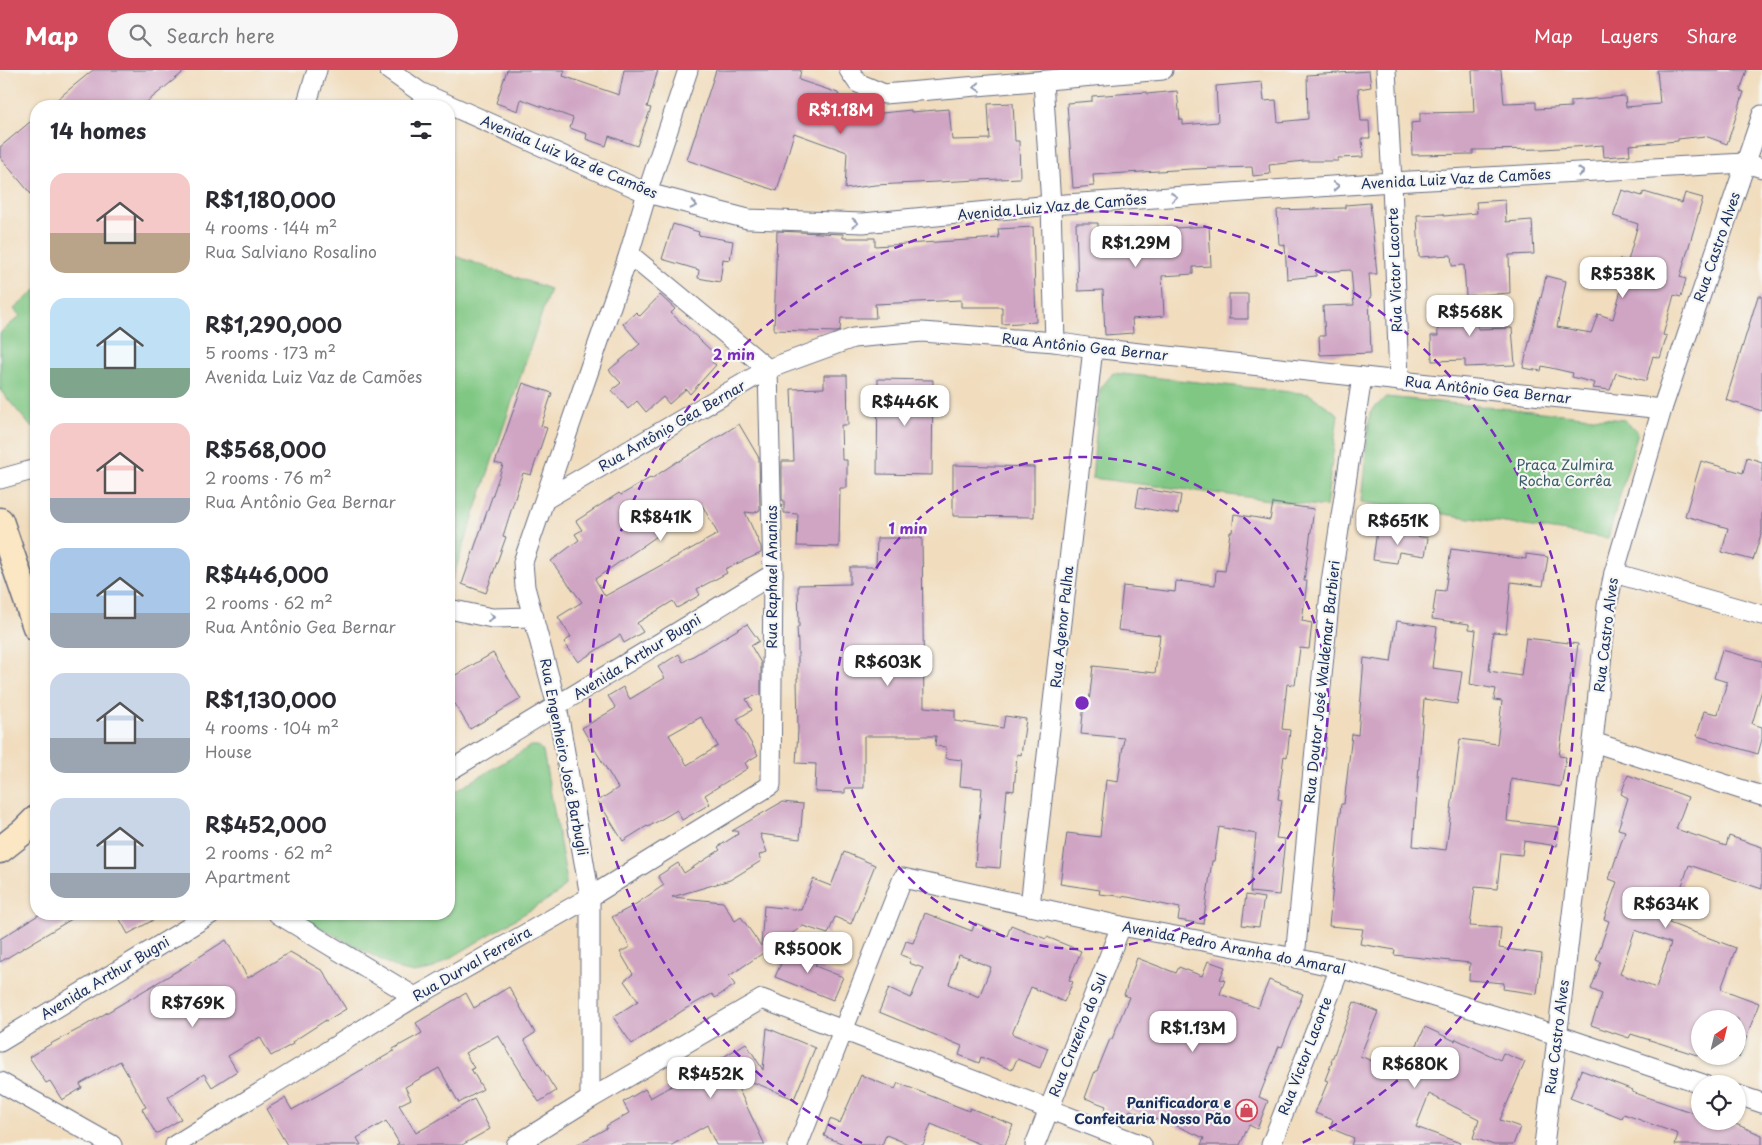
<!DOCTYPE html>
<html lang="en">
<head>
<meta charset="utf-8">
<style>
	:root { --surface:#fff; --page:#f7f7f7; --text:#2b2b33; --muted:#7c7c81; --accent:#d1495b }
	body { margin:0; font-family:"Playpen Sans",sans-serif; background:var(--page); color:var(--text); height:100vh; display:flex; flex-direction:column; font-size:19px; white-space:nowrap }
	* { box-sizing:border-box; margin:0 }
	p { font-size:16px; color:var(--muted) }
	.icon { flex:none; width:28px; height:28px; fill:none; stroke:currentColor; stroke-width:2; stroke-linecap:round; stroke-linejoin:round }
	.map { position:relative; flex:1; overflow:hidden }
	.sheet { position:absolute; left:30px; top:30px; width:425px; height:820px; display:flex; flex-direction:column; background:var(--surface); border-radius:20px; box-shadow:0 1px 4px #0004 }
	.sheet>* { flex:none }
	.needle { width:32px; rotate:35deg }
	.buttons { position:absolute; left:1691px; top:940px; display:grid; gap:10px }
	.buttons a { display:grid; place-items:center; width:55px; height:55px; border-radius:50%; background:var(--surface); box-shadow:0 1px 4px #0004; font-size:25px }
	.price { position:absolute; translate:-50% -42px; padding:0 11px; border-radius:10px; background:#fff; color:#222; font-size:16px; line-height:32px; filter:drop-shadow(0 1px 2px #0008) }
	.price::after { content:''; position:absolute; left:50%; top:30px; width:15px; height:11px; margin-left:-8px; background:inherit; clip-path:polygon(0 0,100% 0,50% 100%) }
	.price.on { background:var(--accent); color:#fff }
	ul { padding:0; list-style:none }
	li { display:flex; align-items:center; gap:15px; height:125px; padding:0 20px }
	li span { display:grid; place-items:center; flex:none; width:140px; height:100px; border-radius:15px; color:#555 }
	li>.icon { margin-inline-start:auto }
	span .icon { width:60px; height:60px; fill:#fffc; stroke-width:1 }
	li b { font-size:21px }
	h2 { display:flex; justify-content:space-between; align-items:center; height:60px; padding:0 20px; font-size:21px }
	header { display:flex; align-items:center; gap:30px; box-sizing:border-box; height:70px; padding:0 25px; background:var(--accent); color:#fff }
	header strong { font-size:24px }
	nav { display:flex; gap:28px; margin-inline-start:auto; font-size:18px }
	.search { width:350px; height:45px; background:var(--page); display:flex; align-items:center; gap:12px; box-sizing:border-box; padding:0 18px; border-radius:28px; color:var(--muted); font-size:19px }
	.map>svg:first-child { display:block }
</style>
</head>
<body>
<header>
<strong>Map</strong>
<div class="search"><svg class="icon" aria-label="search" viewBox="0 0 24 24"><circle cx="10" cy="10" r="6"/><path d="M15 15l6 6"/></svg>Search here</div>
<nav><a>Map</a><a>Layers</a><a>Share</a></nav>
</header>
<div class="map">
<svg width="1762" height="1075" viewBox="0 0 1762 1075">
	<rect width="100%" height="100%" fill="#f6f6f2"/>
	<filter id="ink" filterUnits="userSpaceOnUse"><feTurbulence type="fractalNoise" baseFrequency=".02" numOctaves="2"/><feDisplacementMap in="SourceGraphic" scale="10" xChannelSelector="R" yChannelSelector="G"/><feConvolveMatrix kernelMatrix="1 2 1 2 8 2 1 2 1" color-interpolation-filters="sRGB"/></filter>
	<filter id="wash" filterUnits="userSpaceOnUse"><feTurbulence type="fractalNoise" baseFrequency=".0096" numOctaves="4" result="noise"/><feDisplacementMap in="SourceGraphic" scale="20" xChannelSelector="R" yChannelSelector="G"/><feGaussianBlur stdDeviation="1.12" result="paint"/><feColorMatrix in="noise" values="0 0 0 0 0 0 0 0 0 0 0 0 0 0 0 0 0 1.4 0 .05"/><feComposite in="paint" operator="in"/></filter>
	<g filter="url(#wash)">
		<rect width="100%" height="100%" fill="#f1ddbe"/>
		<g fill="#80c783" stroke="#4e7b70">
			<path d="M449,184l101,35 -98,291 -3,-1z"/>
			<path d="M36,220v134l-4,4 -32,-38v-57l20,-17 -6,-7z"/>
			<path d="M1113,303l196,21 29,20 -12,93 -234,-29 8,-89z"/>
			<path d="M1386,327l238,23 14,12 -30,106 -247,-36 9,-90z"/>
			<path d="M531,676h6l6,5 23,125 -1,9 -8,9 -123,74 -20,5 -14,-3 -105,-56h154v-119z"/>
		</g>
		<g id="blocks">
			<g fill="#d0a5c4" fill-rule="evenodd">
				<path d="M93,0h93l-44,36h-93z"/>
				<path d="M507,0h58l-2,6 56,19 5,-25h34l-11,37 4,1 -14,38 -28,-10 -3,10 -20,-7 1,-5 -17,-6 3,-10 -52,-19 -3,12 -22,-8z"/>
				<path d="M716,0h85l-2,10 39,13 6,24 67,-7v2l38,-3 3,31 38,-1 -2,-35 25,-1 2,38h4l1,37 -145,7 -30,4 2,-37 -53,-19 -17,58 -90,-31z"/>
				<path d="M1472,0h29l3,33 32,-1v7l35,-2v-6l54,-5 1,11 34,-3 -3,-34h90l-7,21 4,1 -17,52 -22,-8 -27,3v2l-49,4 1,10 -26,2 -1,-12 -59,4 -71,1v4l-61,1 -1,-32 9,-1v-9l54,-1z"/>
				<path d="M1369,1l2,16 -13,2 3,32h8l1,17h-8l1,19 -25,1v3h-34l-35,4 1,9 -17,2 -1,-9 -61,2 -98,6 1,11 -21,2 -6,-85 25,-2v-5l55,-4v2l30,-3 3,29h3v5l35,-3 -2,-36 46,-4 2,19 12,-1 2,22 30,-3 -1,-44z"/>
				<path d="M36,47v83l-36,-43v-10z"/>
				<path d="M1622,120l20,6 2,-4 38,11 3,-10 18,5 -23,79 6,2 -5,18 -7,-2 -11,40 4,1 -7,22 -7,-2 -7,25 -30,-8 -6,17 -17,-2 2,-5 -23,-6 1,-4 -31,-7 -1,5 -18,-3 17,-71 1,1 5,-22 20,5 -9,46 34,6 7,-19 15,5 11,-40 -10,-2 5,-18 9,2 10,-37 -25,-8z"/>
				<path d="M1505,130l1,22 26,-2 2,34 -25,1 1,38 -44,3 -2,-31 -12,1 -1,-11 -32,2 -2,-42 26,-1 1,2 33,-3 -1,-11z"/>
				<path d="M1370,133l7,71h-8l2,23 -2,1 2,55 -51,2 -1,-19h6l-2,-30 31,-1 -3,-35 -35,2v4l-29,3 -2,-34 -6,-1 -2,-34 68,-2v-3z"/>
				<path d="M1076,153h22v7l61,-2v1l50,-3 2,40 -18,1v7l-31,2 2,40 -32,3 1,14 -28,2 -2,-45 -25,1z"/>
				<path d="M673,154l26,8 -1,3 35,6 -3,19 -7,-1 -3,23 -22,-4 1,-8 -37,-11z"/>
				<path d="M1033,157l3,95 -34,2v-17h-41v-7l-86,4 1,14h-35l-1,13 -3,1 -63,-2 3,-99 66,3v4h32v8l124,-8 -1,-9z"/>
				<rect x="1229" y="224" width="19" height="25"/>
				<path d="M660,225l15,14 -4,4 46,43 -5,6 4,3 -26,29 -4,-5 -17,15 -6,-7 -17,15 -9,-11 -9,8 -16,-19 9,-7 -12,-13 31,-26 -17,-20 13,-12 4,4z"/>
				<path d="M1758,226h4v115l-36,-11z"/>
				<path d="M1476,229l2,30 34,-1 3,37 -50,2v-7l-33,1 -1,-25h7l-2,-35z"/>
				<path d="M824,305h23l1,50h-7l1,35h5v28h-7l-1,59 -42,-1 1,-32 -14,-1v-13h-2v-39h12l-3,-72 33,-1z"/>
				<path d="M878,309l55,1 -1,95 -55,-1z"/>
				<path d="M523,313l29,10 -11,33 6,2 -16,47 -8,-2 -20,63 3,1 -20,56 -24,-9 41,-119 -8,-2z"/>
				<path d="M739,354l20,34 1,52 -6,3 -9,-1 16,35v6l-36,16 2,4 -30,16 3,6 -23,13 -4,-7 -36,22 6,9 -19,11 -4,-8 -42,27 -14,-20 7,-5 -13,-20 24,-15 -31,-41 28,-21 -4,-6 7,-4 -6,-9 43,-28 2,2 29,-17 1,1 27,-18v1zM702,435l16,29 -113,62 -10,-17z"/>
				<path d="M1747,387l15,5v69l-9,29 -31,-8 6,-24 -43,-12 16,-55 42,12z"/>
				<path d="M953,395l81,2v50l-81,-1z"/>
				<path d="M1139,418l42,7 -3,19 -42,-7z"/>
				<path d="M1273,433l41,6 -10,72h3l-5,40 10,2 -3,26 -9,-1 -5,37 -8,-1 -5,45 8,1 -3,27 -3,-1 -6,43 4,1 -6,38 9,1 -6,56 -29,-3 6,-58 -37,-7 -5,34h-2l-9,63 -25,-4 2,-12 -52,-11 -29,-3 1,-4 -40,-6 7,-51 33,4 6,-57 12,2 6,-44 -43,-4 3,-31h5l4,-37 62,7 5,-38 -42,-5 5,-44 52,6 1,-11 39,4 1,-15 9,1 5,-39h2l2,-18 36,6z"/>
				<path d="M1377,460l51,8 -3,18 -26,-4 -2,11 -24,-3z"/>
				<path d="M877,468h45l2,169 31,3v11l48,7 2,-12 21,3 -5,36 -4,-1 -3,37 -7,-1 -7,78 -25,-2 7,-78 -22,-2 2,-26 -17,-2 1,-11 -11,-1 1,-10h-72v52h-19v5l-30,-1 1,-28 -20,-1 2,-33 -1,-52h1v-34l-1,-17h2l-1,-42 52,-1v-17h26z"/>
				<path d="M1451,479l75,10v-5l22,3 -5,29 -32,-4 -5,51 -13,-1 -4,39 32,5 5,-38 52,6 -4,30h-3l-12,82 7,1 -5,30 -50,-8 -4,42 52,6 -2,19 -33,-5 -2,14 -21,-2 -4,36 -22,-2 -5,39 31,2 -2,20 43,6 -5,40 -34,-5 1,-6 -35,-3 1,-17 -76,-8 1,-5 -35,-6 3,-15 -34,-3 12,-122h3l8,-70 6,1 6,-77 27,4 6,-41 40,6 -5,41 30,4 -5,32 -33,-5 -11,147 33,4 14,-111 37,5 5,-43 -8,-1 2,-11 -26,-5 6,-54 -7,-1v-5l-37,-5 4,-29 9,1z"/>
				<path d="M747,554l12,17 -8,5 10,17v31l-15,5 6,11 -15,9 21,36 -13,8 3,5 -43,27 5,9 -28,16 -5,-10 -29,17 -1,-1 -24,15 -25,-40 20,-13 -36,-60 34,-20 -8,-12 15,-9 7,12 35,-21 -7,-11 21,-13 4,8zM701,647l17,29 -31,19 -18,-30z"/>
				<path d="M1722,580l40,11v29l-10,34 10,3v12l-4,15 -61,-18 7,-25 14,3 9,-32 -13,-4z"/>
				<path d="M493,583l28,46 -51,30 -15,-25 -6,3v-28z"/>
				<path d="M1628,705l60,22 -12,32 50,17 3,-10 33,11v42l-73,-24 -20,58 67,25 -15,41 38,14 -20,55 -1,-1v-38h-38v37l-69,-22 -2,4 -38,-13 11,-31 -11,-5 10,-27 -5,-2 13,-39 -5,-2 13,-37 -8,-3 16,-48 -7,-2 10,-31 -7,-4zM1635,860l36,13 -15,45 -36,-14z"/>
				<path d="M782,732l21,2 -3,35 -40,-5 7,18 -8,3 2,6 -31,19 -58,17 51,5 12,19 6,-4 20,29 3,-40 37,4 12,-31 18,7 13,-34 31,13 -24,59 -16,-7 -7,17 -25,-8 -74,50 6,9 -20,13 -3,-4 -27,15 -53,35 -19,-27 25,-16 -14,-20 9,-7 -13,-22 10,-5 -18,-30 21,-11 31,-21 -6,-9 20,-13 6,10 36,-23 -2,-3 20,-13 -1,-3h-5z"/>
				<path d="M1246,825l18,3 -5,29 -17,-2z"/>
				<path d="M925,843l47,18 3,-8 32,13 4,-11 35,14 1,-2 34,14 -12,29 4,2 -9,20 -33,-15 -19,47 36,14 -8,20 -23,-9 -5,11 -31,-13 -2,6 -20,-8 3,-9 -83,-34 10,-24 22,10 12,-30 -14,-5 2,-4 -10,-4 5,-14 7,2zM959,885l32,12 -12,30 -30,-13z"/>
				<path d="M40,844h40l-80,48v-23z"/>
				<path d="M117,844h47l-36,20z"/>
				<path d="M226,870l22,38 42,-26 33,19 23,38 -20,12v-1l-34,22 1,2 -22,12 -11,-19 -32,19 9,15 -25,16 -8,-13 -36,23 13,22 -25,15 -14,-25 4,-2 -26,-46 -40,23 2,4 -20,12 -12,-19 -4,2 -17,-26 25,-15 27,-14 96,-57z"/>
				<path d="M789,875l29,13 -3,8 28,11 -10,23 -58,-23z"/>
				<path d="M1137,888l39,15 3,-6 23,9 6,-15 17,6 -5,12 5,1 -5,14 38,14 11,-28 34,14 -21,53 -3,-1 -20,51 9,4 -11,28 -8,-4 -9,20h-39l3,-7 -43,-19v2l-31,-11 -4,10 -22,-9 2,-5 -21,-8 10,-27h2l13,-32h2l17,-42 -5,-2z"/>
				<path d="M509,917l26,46 -11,7 32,51 -17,11 -41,-67 -33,18 9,15 -3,1 12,20 -24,14 -20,-35 -34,19 6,12 -12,6 17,28 58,-34 16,30 -28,16h-66l3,-2 -13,-22 -29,17 4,7h-74l-21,-36 19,-11 7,12 73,-42 29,-17 -1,-2 29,-16 -6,-10 50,-30 8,15z"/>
				<path d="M1354,932l24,10 -18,44 44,18 21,-47 30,14 1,-2 44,21 3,-7 22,9 -25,58 20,7 -7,18h-19l-21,-7 6,-19 -50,-25 -13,33 44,16 -1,2h-108l3,-7 -24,-10 3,-8 -18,-7 13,-32 -3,-1 7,-18h-1z"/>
				<path d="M767,958l48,20 -21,51 -63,-26 34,72h-49l-9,-20 -35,20h-96l31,-17 -1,-2 23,-13 -6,-11 22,-13 5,9 75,-42 21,-13 17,27z"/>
				<path d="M1581,1000l52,20 -1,2 68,23v6h28l34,14v10h-87l3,-11 -54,-20 -2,4 -52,-20z"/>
				<path d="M861,1005l34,14 3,-6 71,28 1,-3 43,17 -8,20h-23l-51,-21 -8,21h-12l-25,-10 -4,10h-36l-22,-9 6,-17 10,4z"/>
			</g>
		</g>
	</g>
	<g filter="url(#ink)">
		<use href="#blocks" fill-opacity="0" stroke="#666c80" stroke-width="1"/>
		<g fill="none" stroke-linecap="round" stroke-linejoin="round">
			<defs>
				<g id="street">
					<path d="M389,0l31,22 227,101 101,26 115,4 188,-18 341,-23 353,-19 17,5"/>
					<path d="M849,0l9,13 26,11 279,-24"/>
					<path d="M1386,0l6,112 7,199"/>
					<path d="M1043,11l8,124 4,137"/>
					<path d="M306,36l11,-36"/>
					<path d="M0,409l36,-10"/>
					<path d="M546,429l222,-130 85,-31 69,-6 133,10 38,6 569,61"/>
					<path d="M1614,503l148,42"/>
					<path d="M449,539l43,9 42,-1"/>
					<path d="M1593,672l169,54"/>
					<path d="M449,701l324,-197"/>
					<path d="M1030,836l63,-558"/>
					<path d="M278,844l137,83"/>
					<path d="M1295,888l36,-376 31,-205"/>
					<path d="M0,972l211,-128"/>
					<path d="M0,1012l112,63"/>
					<path d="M1738,1025l24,8"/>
					<path d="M590,1029v-202l-33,-191 -32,-119 -2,-25 106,-308 18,-61 41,-123"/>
					<path d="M175,1075l240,-148 175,-100 181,-112 2,-211 -5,-205 -139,-115"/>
					<path d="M516,1075l74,-46 172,-100 380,146"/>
					<path d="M798,1075l105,-267 218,48 174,32 45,10 217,67 146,49"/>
					<path d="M1035,1075l86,-219"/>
					<path d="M1271,1075l69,-177"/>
					<path d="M1544,1075l49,-403 14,-136 7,-33 48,-164 100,-294"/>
				</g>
				<g id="secondary">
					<path d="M0,451l36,106"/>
					<path d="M0,780l24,-19 12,-12"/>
				</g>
			</defs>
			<use href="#street" stroke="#666c80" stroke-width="21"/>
			<use href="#secondary" stroke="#666c80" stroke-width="29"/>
			<use href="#street" stroke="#fff" stroke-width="19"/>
			<use href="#secondary" stroke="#fbe7c3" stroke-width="26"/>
		</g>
		<defs><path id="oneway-chevron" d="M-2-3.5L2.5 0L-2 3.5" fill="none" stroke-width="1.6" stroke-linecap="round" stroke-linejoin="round" transform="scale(1.25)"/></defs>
		<g stroke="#8d97ae">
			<use href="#oneway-chevron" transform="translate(977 17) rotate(176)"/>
			<use href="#oneway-chevron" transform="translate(1581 102) rotate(-3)"/>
			<use href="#oneway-chevron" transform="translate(1336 116) rotate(-4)"/>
			<use href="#oneway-chevron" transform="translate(1174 127) rotate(-4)"/>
			<use href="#oneway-chevron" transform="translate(694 135) rotate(14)"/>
			<use href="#oneway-chevron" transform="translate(855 153) rotate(2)"/>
			<use href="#oneway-chevron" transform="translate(491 547) rotate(7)"/>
		</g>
	</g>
	<g fill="none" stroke="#7b2cbf" stroke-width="2.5" stroke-dasharray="9 6">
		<circle cx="1082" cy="633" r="246"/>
		<path d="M862 1073A492 492 0 1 1 1302 1073"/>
	</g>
	<defs>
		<symbol id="shop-ring" viewBox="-11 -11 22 22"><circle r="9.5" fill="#f6f6f2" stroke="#d1495b" stroke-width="1.5"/><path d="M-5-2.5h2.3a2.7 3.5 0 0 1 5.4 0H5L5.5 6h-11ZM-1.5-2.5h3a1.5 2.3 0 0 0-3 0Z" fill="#d1495b"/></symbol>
	</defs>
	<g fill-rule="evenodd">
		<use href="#shop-ring" x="1234" y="1028" width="25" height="25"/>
	</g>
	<g text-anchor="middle" stroke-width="4.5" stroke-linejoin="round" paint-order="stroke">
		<g font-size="14" fill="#1b2f5e" stroke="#f6f6f2">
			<text transform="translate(569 87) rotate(23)" y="5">Avenida Luiz Vaz de Camões</text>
			<text transform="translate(1456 109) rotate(-3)" y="5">Avenida Luiz Vaz de Camões</text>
			<text transform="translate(1052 137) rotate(-5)" y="5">Avenida Luiz Vaz de Camões</text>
			<text transform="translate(1717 177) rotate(-71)" y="5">Rua Castro Alves</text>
			<text transform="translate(1395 200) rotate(-92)" y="5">Rua Victor Lacorte</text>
			<text transform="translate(1085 277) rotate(6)" y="5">Rua Antônio Gea Bernar</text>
			<text transform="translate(1488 320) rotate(6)" y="5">Rua Antônio Gea Bernar</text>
			<text transform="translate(672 356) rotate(-30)" y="5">Rua Antônio Gea Bernar</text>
			<text transform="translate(772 507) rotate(-90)" y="5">Rua Raphael Ananias</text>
			<text transform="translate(1062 557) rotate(-84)" y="5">Rua Agenor Palha</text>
			<text transform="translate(1606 565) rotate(-83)" y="5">Rua Castro Alves</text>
			<text transform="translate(637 587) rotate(-32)" y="5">Avenida Arthur Bugni</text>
			<text transform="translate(1322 612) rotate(-84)" y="5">Rua Doutor José Waldemar Barbieri</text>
			<text transform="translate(564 687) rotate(79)" y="5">Rua Engenheiro José Barbugli</text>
			<text transform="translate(1234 878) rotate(11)" y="5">Avenida Pedro Aranha do Amaral</text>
			<text transform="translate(472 894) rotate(-30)" y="5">Rua Durval Ferreira</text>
			<text transform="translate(105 908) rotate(-31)" y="5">Avenida Arthur Bugni</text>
			<text transform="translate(1078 965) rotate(-68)" y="5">Rua Cruzeiro do Sul</text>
			<text transform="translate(1557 967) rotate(-83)" y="5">Rua Castro Alves</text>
			<text transform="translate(1305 986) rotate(-69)" y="5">Rua Victor Lacorte</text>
		</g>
		<g font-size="14" fill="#395d69" stroke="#f6f6f2">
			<text x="1565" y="400">Praça Zulmira<tspan x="1565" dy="16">Rocha Corrêa</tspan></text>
		</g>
		<g font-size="14" font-weight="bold" fill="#1b2f5e" stroke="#f6f6f2" text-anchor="end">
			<text x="1231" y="1038">Panificadora e<tspan x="1231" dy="16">Confeitaria Nosso Pão</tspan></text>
		</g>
	</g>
	<circle cx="1082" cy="633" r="8" fill="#7b2cbf" stroke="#f6f6f2" stroke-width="2.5"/>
	<g font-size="15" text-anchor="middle" font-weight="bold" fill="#7b2cbf" stroke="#f6f6f2" stroke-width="4.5" stroke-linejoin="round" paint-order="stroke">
		<text x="734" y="290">2 min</text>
		<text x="908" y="464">1 min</text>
	</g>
</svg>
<div class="buttons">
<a><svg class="needle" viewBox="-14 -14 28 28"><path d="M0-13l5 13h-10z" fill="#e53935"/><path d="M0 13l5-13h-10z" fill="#7c7c81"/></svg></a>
<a><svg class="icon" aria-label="locate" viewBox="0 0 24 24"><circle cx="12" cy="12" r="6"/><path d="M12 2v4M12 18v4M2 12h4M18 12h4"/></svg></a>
</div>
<b class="price on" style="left:841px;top:65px">R$1.18M</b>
<b class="price" style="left:1136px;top:198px">R$1.29M</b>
<b class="price" style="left:1623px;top:229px">R$538K</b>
<b class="price" style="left:1470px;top:267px">R$568K</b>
<b class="price" style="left:905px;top:357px">R$446K</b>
<b class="price" style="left:661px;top:472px">R$841K</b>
<b class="price" style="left:1398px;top:476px">R$651K</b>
<b class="price" style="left:888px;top:617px">R$603K</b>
<b class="price" style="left:1666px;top:859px">R$634K</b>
<b class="price" style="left:808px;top:904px">R$500K</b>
<b class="price" style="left:193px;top:958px">R$769K</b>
<b class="price" style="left:1193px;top:983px">R$1.13M</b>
<b class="price" style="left:1415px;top:1019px">R$680K</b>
<b class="price" style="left:711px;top:1029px">R$452K</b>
<section class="sheet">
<h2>14 homes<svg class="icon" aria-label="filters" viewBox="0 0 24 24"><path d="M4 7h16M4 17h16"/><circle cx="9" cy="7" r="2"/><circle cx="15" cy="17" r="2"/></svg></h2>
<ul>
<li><span style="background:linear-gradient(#f6c9c9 60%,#b9a48a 0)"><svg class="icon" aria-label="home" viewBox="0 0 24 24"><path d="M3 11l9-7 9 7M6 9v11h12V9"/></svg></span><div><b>R$1,180,000</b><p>4 rooms · 144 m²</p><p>Rua Salviano Rosalino</p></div></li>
<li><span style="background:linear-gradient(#bfe0f5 70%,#7fa58c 0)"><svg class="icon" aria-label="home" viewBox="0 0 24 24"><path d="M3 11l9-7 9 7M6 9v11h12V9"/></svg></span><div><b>R$1,290,000</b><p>5 rooms · 173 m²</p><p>Avenida Luiz Vaz de Camões</p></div></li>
<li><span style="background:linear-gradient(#f6c9c9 75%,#9aa5b1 0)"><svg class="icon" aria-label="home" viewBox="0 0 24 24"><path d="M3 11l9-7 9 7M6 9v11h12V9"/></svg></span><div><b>R$568,000</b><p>2 rooms · 76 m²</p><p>Rua Antônio Gea Bernar</p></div></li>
<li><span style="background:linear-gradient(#a9c7e8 65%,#9aa5b1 0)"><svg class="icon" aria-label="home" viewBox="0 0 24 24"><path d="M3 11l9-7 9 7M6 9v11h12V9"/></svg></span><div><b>R$446,000</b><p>2 rooms · 62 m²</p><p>Rua Antônio Gea Bernar</p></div></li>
<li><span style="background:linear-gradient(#c9d6e8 65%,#9aa5b1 0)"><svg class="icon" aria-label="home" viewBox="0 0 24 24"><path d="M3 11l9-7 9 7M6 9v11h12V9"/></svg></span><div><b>R$1,130,000</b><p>4 rooms · 104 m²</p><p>House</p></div></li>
<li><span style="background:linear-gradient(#c9d6e8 75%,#9aa5b1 0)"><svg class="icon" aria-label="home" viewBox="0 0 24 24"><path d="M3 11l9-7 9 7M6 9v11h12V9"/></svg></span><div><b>R$452,000</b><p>2 rooms · 62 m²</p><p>Apartment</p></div></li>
</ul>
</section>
</div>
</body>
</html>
